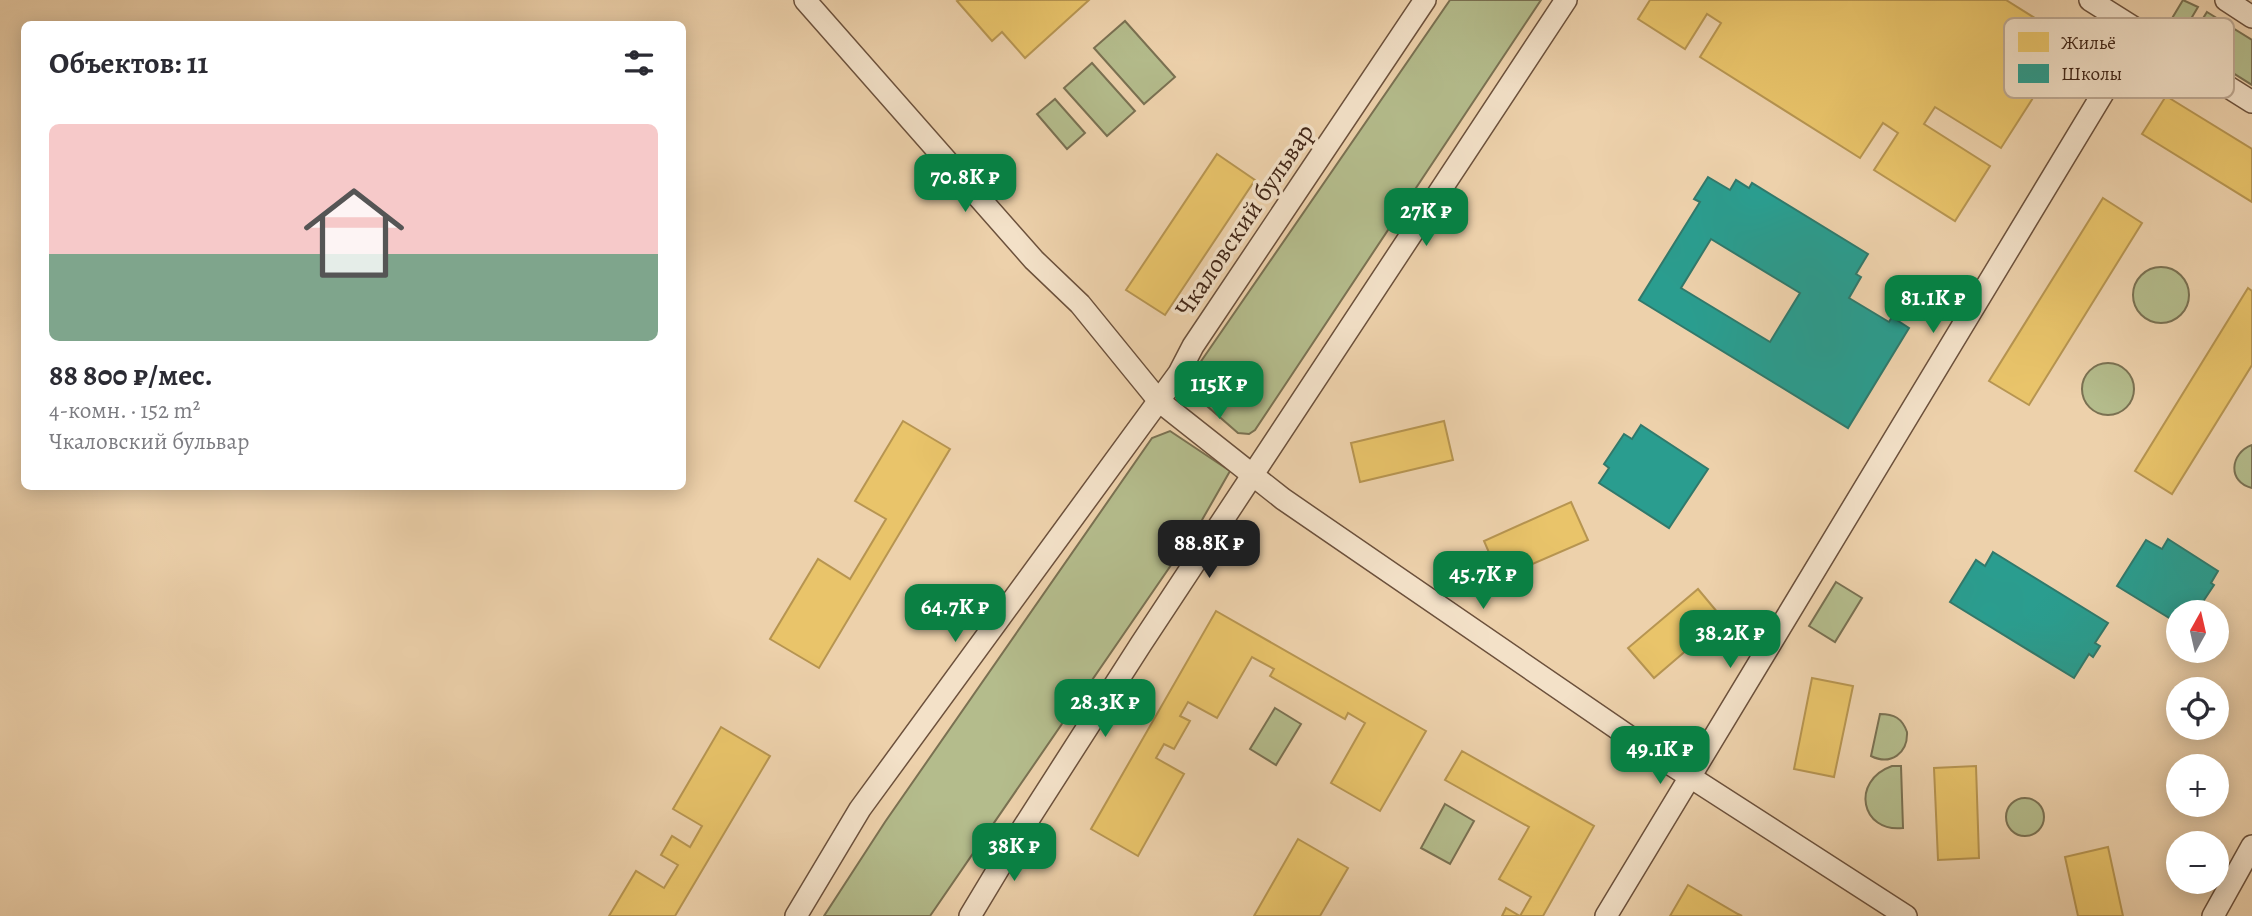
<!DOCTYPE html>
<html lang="ru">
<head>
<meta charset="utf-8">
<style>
	:root { --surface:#fff; --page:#f7f7f7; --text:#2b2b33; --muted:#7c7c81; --line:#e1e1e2; --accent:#0b8043 }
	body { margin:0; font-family:Alegreya,serif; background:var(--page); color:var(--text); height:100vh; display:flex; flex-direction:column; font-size:26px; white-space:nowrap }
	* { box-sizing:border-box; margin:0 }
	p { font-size:23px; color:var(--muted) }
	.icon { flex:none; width:38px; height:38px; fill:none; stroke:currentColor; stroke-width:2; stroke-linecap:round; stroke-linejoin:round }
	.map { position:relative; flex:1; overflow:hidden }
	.drawer { position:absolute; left:21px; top:21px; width:665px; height:469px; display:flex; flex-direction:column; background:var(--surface); border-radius:10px; box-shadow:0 4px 18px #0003 }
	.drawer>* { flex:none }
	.needle { width:46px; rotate:8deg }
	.tools { position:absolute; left:2166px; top:600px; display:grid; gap:14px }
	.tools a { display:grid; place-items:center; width:63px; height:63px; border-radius:50%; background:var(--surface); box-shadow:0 4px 18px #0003; font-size:35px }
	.price { position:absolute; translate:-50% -60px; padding:0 16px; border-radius:14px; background:var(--accent); color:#fff; font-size:23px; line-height:46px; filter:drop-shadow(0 2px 4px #0008) }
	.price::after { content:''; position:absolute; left:50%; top:42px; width:21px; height:16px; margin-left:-10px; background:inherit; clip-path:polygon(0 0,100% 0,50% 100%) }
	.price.on { background:#222; color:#fff }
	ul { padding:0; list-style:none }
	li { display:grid; align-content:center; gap:14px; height:371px; padding:0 28px }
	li+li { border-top:2px solid var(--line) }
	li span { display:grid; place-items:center; height:217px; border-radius:10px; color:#555 }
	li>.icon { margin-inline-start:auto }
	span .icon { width:126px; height:126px; fill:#fffc; stroke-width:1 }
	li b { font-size:30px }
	h2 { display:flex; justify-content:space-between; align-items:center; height:84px; padding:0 28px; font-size:30px }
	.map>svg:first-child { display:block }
</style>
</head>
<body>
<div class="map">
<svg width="2252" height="916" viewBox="0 0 2252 916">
	<rect width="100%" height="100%" fill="#edd1ab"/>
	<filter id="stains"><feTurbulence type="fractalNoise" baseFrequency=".00286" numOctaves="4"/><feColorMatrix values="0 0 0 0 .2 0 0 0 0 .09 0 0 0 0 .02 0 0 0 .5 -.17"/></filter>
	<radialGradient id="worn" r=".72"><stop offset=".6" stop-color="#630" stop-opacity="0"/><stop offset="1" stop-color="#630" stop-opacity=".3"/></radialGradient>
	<g fill="#b4bc8c" stroke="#7a7152" stroke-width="2">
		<path d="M1450,0h91l-286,430 -6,4 -11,-1 -54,-47z"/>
		<path d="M2183,0l15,7 -19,32 -14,-9z"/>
		<path d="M2207,12l45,28v45l-65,-41z"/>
		<path d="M1125,21l50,56 -31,27 -50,-56z"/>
		<path d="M1092,63l43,48 -28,25 -43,-48z"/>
		<path d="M1055,99l30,34 -18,16 -30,-35z"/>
		<circle cx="2161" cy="295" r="28"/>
		<circle cx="2108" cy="389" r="26"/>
		<path d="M1170,431l60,40 -28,49 -272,396h-106l61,-94 267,-384z"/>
		<path d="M2252,445v43c-25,-6 -22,-35 0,-43z"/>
		<path d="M1836,582l26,16 -27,44 -26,-16z"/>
		<path d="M1275,708l26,16 -25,41 -26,-16z"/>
		<path d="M1880,714c14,0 22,4 27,18 1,21 -16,34 -36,24z"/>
		<path d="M1892,766h9l2,62c-42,5 -53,-47 -11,-62z"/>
		<circle cx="2025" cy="817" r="19"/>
		<path d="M1445,804l29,17 -24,43 -29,-16z"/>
	</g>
	<g fill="#e9c46a" stroke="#b79551" stroke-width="2">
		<path d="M959,0h130l-64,58 -23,-26 -10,9 -35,-40z"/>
		<path d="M1650,0h356l64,40 -69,108 -66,-41 -11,17 66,42 -35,55 -81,-51 24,-37 -15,-10 -23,35 -160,-101 21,-34 -14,-9 -22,35 -47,-30z"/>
		<path d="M2166,96l86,53v53l-110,-68z"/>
		<path d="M1217,154l38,26 -90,135 -39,-25z"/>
		<path d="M2103,198l39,25 -113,182 -40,-24z"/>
		<path d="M2248,288l4,3v74l-80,129 -37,-23z"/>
		<path d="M903,421l47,28 -131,219 -49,-29 48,-80 32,20 36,-60 -31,-18z"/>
		<path d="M1444,421l9,39 -93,22 -9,-39z"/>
		<path d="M1571,502l17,38 -88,38 -16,-37z"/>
		<path d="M1698,589l25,30 -69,59 -26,-30z"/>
		<path d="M1216,611l210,120 -46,80 -49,-28 34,-60 -17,-10 -3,6 -75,-43 4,-7 -22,-12 -35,61 -29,-16 -8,14 10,5 -16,28 -10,-5 -8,14 28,16 -46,82 -47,-27z"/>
		<path d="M1812,678l41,8 -19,91 -40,-8z"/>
		<path d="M721,727l49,29 -95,160h-66l27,-45 28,17 14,-23 -17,-10 11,-19 18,11 12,-21 -29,-17z"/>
		<path d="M1462,751l132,75 -51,90h-41l4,-8 14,8 11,-19 -32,-18 30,-52 -84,-47z"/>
		<path d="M1976,766l3,92 -41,2 -4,-92z"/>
		<path d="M1298,839l50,29 -28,48h-66z"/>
		<path d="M2108,847l15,69h-45l-13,-59z"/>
		<path d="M1688,885l50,29 4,2h-72z"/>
	</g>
	<g fill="#2a9d8f" stroke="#31796b" stroke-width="2" fill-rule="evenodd">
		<path d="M1708,177l22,13 6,-10 13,8 3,-5 116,71 -12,20 5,3 -12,21 40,24 3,-5 17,11 -61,100 -209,-128 61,-98 -6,-3zM1711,239l89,54 -30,49 -89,-54z"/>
		<path d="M1641,425l67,44 -39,59 -70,-45 10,-15 -5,-4 20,-30 8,5z"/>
		<path d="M2168,539l50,32 -7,12 3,2 -18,27h-17v12l-62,-38 29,-46 16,9z"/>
		<path d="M1993,552l115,71 -13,20 5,3 -7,11 -4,-3 -15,24 -124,-76 26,-42 9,6z"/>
	</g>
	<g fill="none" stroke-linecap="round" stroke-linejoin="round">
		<defs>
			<g id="street">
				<path d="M805,0l229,260 46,44 79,97 124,98 370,254 253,163"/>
				<path d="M2090,0l162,102"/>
				<path d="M2226,0l26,17"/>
				<path d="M796,916l64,-107 319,-436 14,-27 232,-346"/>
				<path d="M970,916l53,-88 118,-184 425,-644"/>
				<path d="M1606,916l534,-884"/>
				<path d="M2213,916l39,-70"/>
			</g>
		</defs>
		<use href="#street" stroke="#6c513c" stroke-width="24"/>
		<use href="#street" stroke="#f3e1c8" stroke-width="21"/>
	</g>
	<g text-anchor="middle" stroke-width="7" stroke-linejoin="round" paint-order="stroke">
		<g font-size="26" fill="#412617" stroke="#f3e1c8">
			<text transform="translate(1244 220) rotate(-56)" y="9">Чкаловский бульвар</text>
		</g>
	</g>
	<rect x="2004" y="18" width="230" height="80" rx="10" fill="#f3e1c8" stroke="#bea993" stroke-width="2"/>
	<rect x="2018" y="32" width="31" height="20" fill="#e9c46a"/>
	<rect x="2018" y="64" width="31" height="19" fill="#2a9d8f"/>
	<g font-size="19" fill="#412617">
		<text x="2061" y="49">Жильё</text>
		<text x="2061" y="80">Школы</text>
	</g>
	<rect width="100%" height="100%" filter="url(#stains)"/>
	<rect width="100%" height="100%" fill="url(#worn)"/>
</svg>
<div class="tools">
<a><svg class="needle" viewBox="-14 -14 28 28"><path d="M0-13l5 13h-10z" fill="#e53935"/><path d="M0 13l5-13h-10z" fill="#7c7c81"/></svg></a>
<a><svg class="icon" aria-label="locate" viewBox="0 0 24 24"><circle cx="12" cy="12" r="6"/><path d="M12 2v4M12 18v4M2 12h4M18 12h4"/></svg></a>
<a>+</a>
<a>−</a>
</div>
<b class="price" style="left:965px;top:214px">70.8K ₽</b>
<b class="price" style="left:1426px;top:248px">27K ₽</b>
<b class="price" style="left:1933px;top:335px">81.1K ₽</b>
<b class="price" style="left:1219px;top:421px">115K ₽</b>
<b class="price on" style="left:1209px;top:580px">88.8K ₽</b>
<b class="price" style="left:1483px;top:611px">45.7K ₽</b>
<b class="price" style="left:955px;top:644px">64.7K ₽</b>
<b class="price" style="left:1730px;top:670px">38.2K ₽</b>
<b class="price" style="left:1105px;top:739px">28.3K ₽</b>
<b class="price" style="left:1660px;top:786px">49.1K ₽</b>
<b class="price" style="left:1014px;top:883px">38K ₽</b>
<section class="drawer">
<h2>Объектов: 11<svg class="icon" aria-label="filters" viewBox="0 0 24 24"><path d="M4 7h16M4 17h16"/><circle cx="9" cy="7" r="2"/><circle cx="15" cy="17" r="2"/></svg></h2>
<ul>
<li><span style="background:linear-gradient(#f6c9c9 60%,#7fa58c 0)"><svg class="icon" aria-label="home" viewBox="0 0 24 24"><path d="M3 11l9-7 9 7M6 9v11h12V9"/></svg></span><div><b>88 800 ₽/мес.</b><p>4-комн. · 152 m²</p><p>Чкаловский бульвар</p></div></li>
</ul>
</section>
</div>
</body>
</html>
